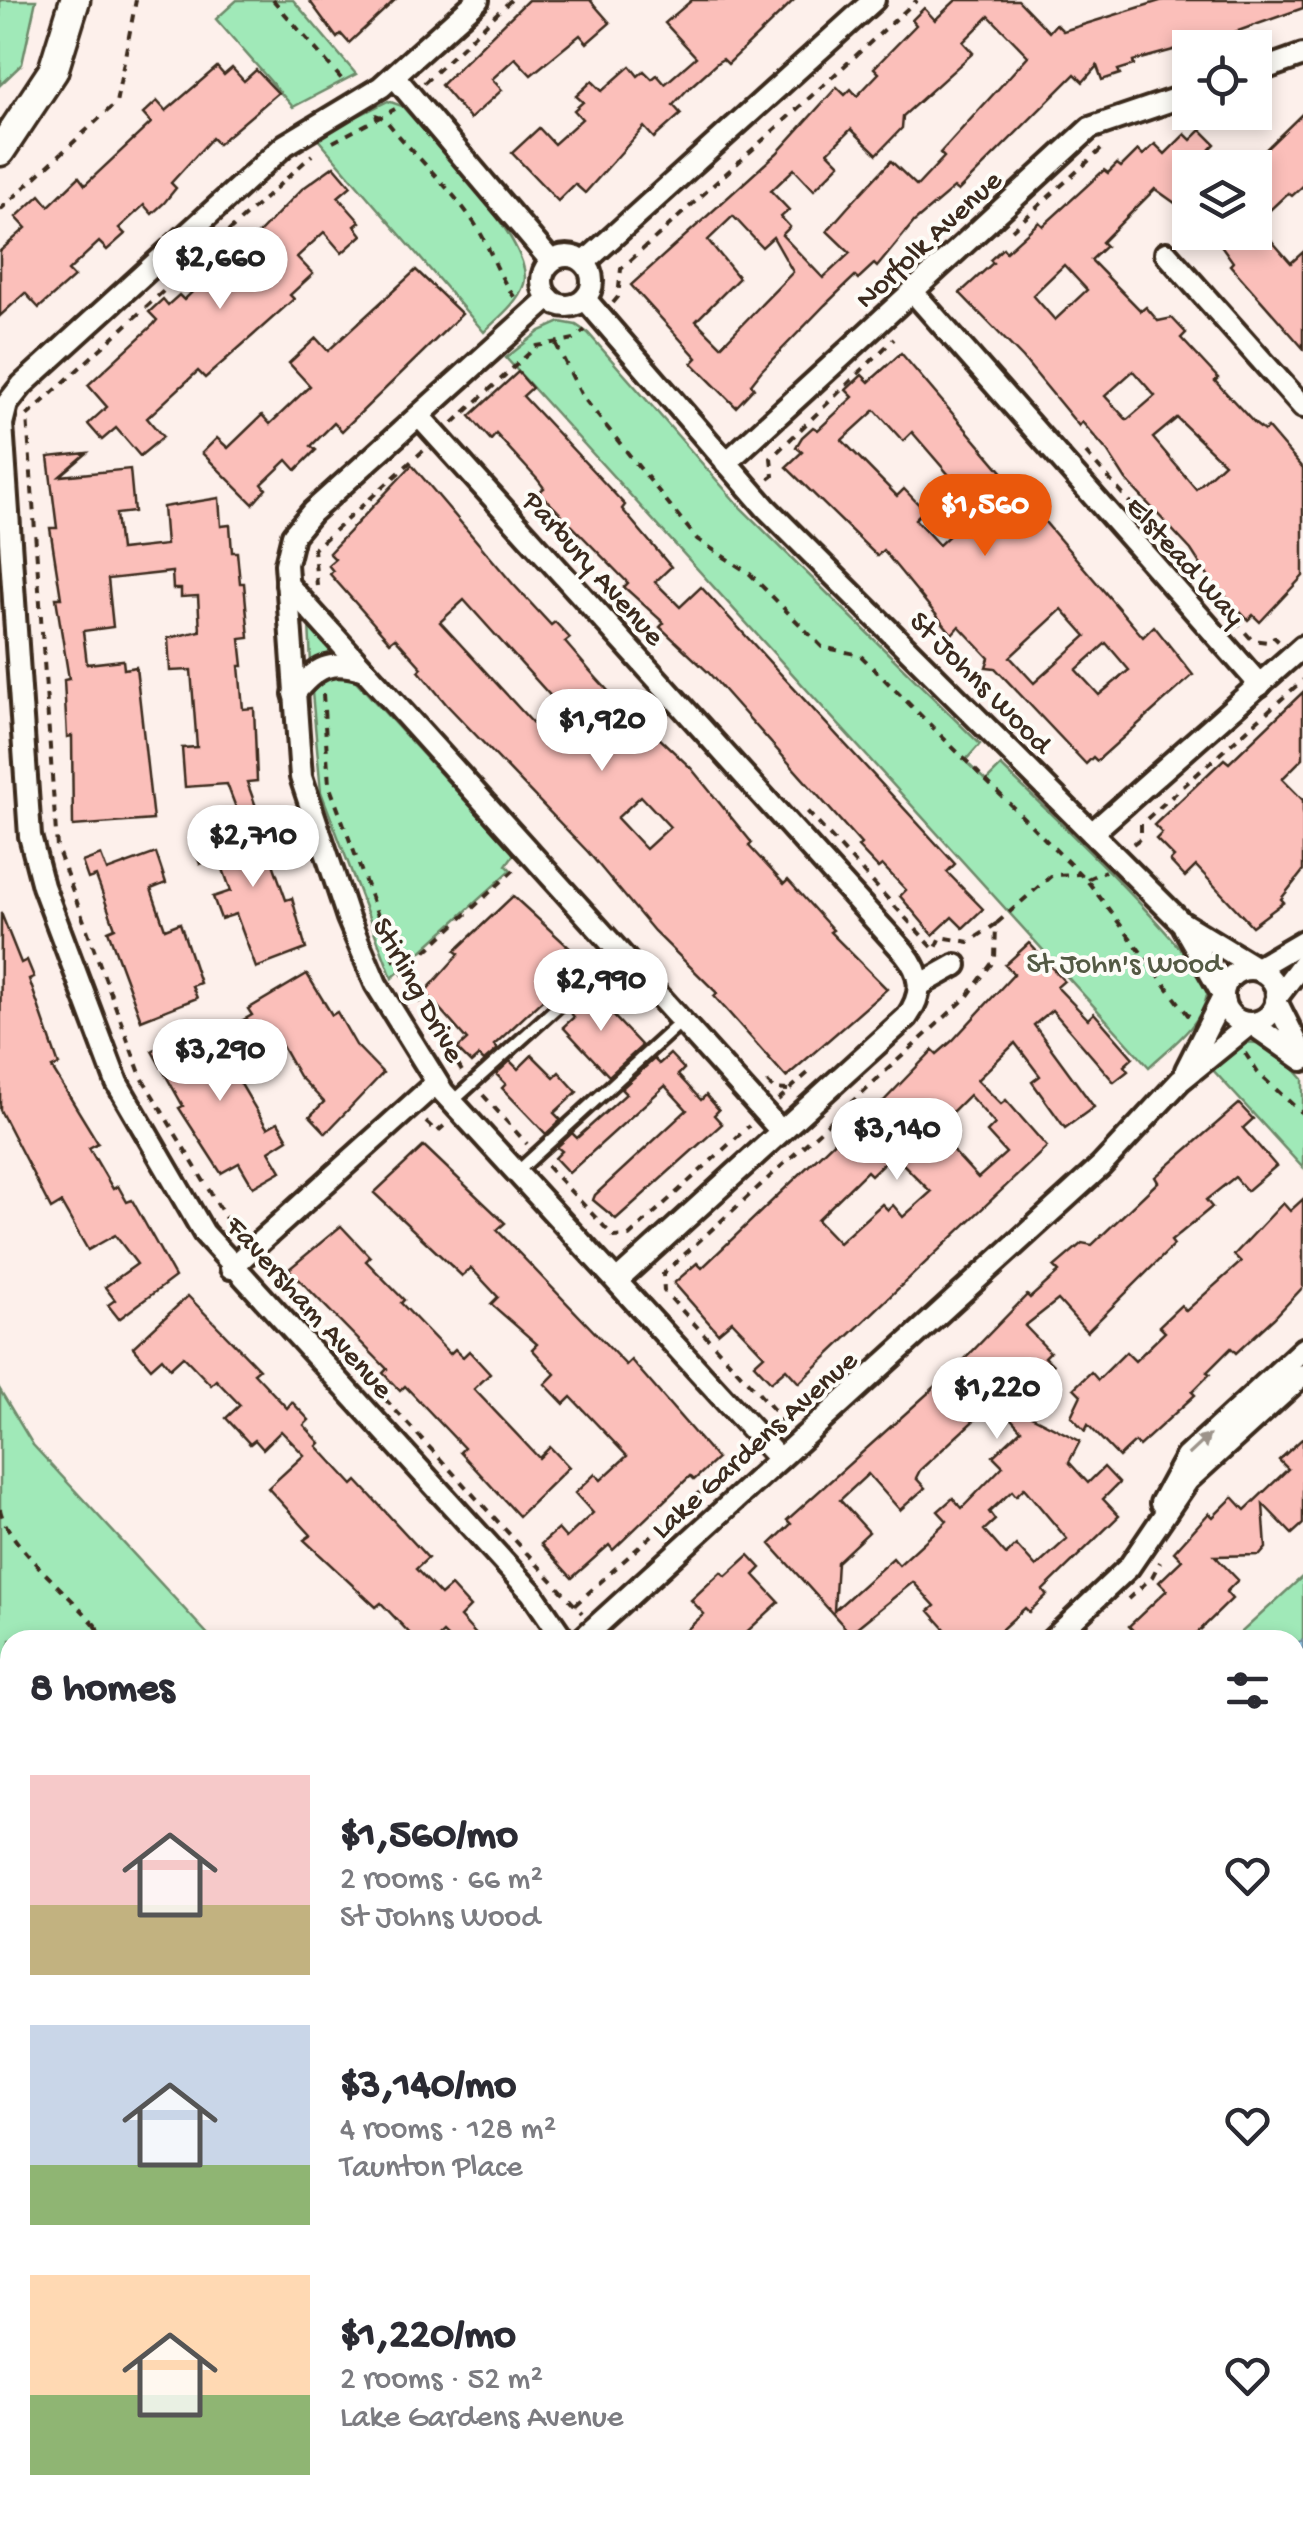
<!DOCTYPE html>
<html lang="en">
<head>
<meta charset="utf-8">
<style>
	:root { --surface:#fff; --page:#f7f7f7; --text:#2b2b33; --muted:#7c7c81; --accent:#ea580c }
	body { margin:0; font-family:"Gochi Hand",sans-serif; background:var(--page); color:var(--text); height:100vh; display:flex; flex-direction:column; font-size:38px; white-space:nowrap }
	* { box-sizing:border-box; margin:0 }
	p { font-size:32px; color:var(--muted) }
	.icon { flex:none; width:55px; height:55px; fill:none; stroke:currentColor; stroke-width:2; stroke-linecap:round; stroke-linejoin:round }
	.map { position:relative; flex:1; overflow:hidden }
	.details { position:absolute; left:0px; top:1630px; width:1305px; height:892px; display:flex; flex-direction:column; background:var(--surface); border-radius:30px 30px 0 0; box-shadow:0 5px 15px #0003 }
	.details>* { flex:none }
	.buttons { position:absolute; left:1172px; top:30px; display:grid; gap:20px }
	.buttons a { display:grid; place-items:center; width:100px; height:100px; border-radius:0px; background:var(--surface); box-shadow:0 5px 15px #0003; font-size:50px }
	.price { position:absolute; translate:-50% -85px; padding:0 22px; border-radius:35px; background:#fff; color:#222; font-size:32px; line-height:65px; filter:drop-shadow(0 2px 5px #0008) }
	.price::after { content:''; position:absolute; left:50%; top:60px; width:30px; height:22px; margin-left:-15px; background:inherit; clip-path:polygon(0 0,100% 0,50% 100%) }
	.price.selected { background:var(--accent); color:#fff }
	ul { padding:0; list-style:none }
	li { display:flex; align-items:center; gap:30px; height:250px; padding:0 30px }
	li span { display:grid; place-items:center; flex:none; width:280px; height:200px; border-radius:0px; color:#555 }
	li>.icon { margin-inline-start:auto }
	span .icon { width:120px; height:120px; fill:#fffc; stroke-width:1 }
	li b { font-size:42px }
	h2 { display:flex; justify-content:space-between; align-items:center; height:120px; padding:0 30px; font-size:42px }
	.map>svg:first-child { display:block }
</style>
</head>
<body>
<div class="map">
<svg width="1303" height="2522" viewBox="0 0 1303 2522">
	<rect width="100%" height="100%" fill="#fdf0eb"/>
	<filter id="ink" filterUnits="userSpaceOnUse"><feTurbulence type="fractalNoise" baseFrequency=".01" numOctaves="2"/><feDisplacementMap in="SourceGraphic" scale="20" xChannelSelector="R" yChannelSelector="G"/><feConvolveMatrix kernelMatrix="1 2 1 2 8 2 1 2 1" color-interpolation-filters="sRGB"/></filter>
	<g filter="url(#ink)">
		<g fill="#a0e9b8" stroke="#6e8a6b" stroke-width="2.5">
			<path d="M0,0h36l-14,64 -22,21z"/>
			<path d="M237,0h56l63,74 -63,33 -77,-88z"/>
			<path d="M388,101l14,5c27,32 134,137 122,178 -6,19 -26,34 -40,48l-168,-195z"/>
			<path d="M560,322l16,3 12,8 153,175 239,236 -15,17 21,20 15,-15c31,30 212,199 206,229 -5,30 -37,52 -58,72l-643,-709 34,-27z"/>
			<path d="M309,623l40,33 -38,8z"/>
			<path d="M327,674l27,5 160,175 -8,11 5,5 -119,108 -71,-186 -9,-100z"/>
			<path d="M1245,1043c27,-4 41,18 58,36v89l-90,-98z"/>
			<path d="M0,1390l33,55 180,195h-203v510l-10,-10z"/>
			<path d="M1303,1576v946h-135l-10,-9 137,-1v-872h-62z"/>
			<path d="M369,2513h611l-24,9h-578z"/>
		</g>
		<g fill="#9bd6fb" stroke="#7591a3" stroke-width="2.5">
			<path d="M1303,1640v73l-8,3v-72z"/>
			<path d="M823,2513l-12,9h-80l4,-7z"/>
		</g>
		<g fill="#fbbfba" stroke="#3b2a1e" stroke-width="2.5" fill-rule="evenodd">
			<path d="M309,0h86l-46,43 -8,-9 -4,4z"/>
			<path d="M528,0h62l20,23 -23,20 -7,-8 -49,40 -16,-17 -23,21 10,11 -32,29 -29,-34z"/>
			<path d="M692,0h102l-66,64 -5,-5 -5,3 -30,27 -15,16 8,9 -27,24 -10,-11 -59,66 -10,-9 -17,17 -46,-48 27,-25 15,16 28,-25 -8,-9 9,-8 -7,-6 16,-15 10,10 28,-25 8,10 6,-5 8,8 5,-4 8,9 31,-27 -31,-34z"/>
			<path d="M956,0h62l31,32 7,-8 7,7 100,-31h140v8l-82,29 -88,24 1,4 -16,5 2,4 -18,6 -5,-14 -14,16 -8,-8 -117,117 -4,-3 -40,34 -37,45 -3,-3 -16,15 -3,-3 -30,29 -63,65 -11,14 3,4 -18,19 -44,-44 5,-5 -66,-73 146,-132 60,-66 8,8 6,-6 6,7 22,-23 -5,-5 42,-43 -4,-5 12,-12 11,12zM989,16l39,40 -88,97 4,4 -27,29 -26,-25 -43,46 -21,24 23,22 -27,25 -41,-43 8,-8 -9,-10 8,-7 -18,-19 23,-22 20,21 26,-26 -12,-12 23,-23 26,25 25,-26 1,-12 70,-63 -10,-11zM733,216l29,31 11,-10 20,35 -72,74 -25,-25 43,-43 -31,-38z"/>
			<path d="M217,67l7,8 8,-7 12,13 12,-11 22,23 -60,51 -6,-6 -41,45 5,5 -12,15 -12,11 -8,-9 -25,23 6,6 -18,16 -8,-8 -31,29 6,6 -35,31 -14,-15 -25,23v-65l26,-23 -10,-11 24,-22 9,11 30,-29 6,8 66,-62 -8,-9 14,-13 9,10z"/>
			<path d="M1303,113v73l-11,10 -4,-3 -33,31v-64z"/>
			<path d="M1201,130l14,14 -5,5 18,19h-38v20l-15,15 -20,-14 -53,53 4,4 -15,14 50,51 5,-4 12,14 14,-3 14,15 -5,5 37,40 -3,3 40,43 9,7 4,-3 35,41v107l-43,46 -7,-7 -5,5 -37,-39 -20,-31 -65,-70 -18,-28 -26,-30 -3,4 -56,-68 -63,-65 33,-30 -3,-3 13,-12 3,4 33,-30 4,4 61,-56 4,3 9,-9 4,3 17,-17 5,5 12,-11 10,10 20,-20 6,6zM1064,265l23,25 -32,30 -22,-25zM1133,371l22,25 -28,24 -22,-24zM1177,418l47,45 -28,26 -43,-51z"/>
			<path d="M334,166l17,20 -13,11 22,25 -5,4 7,9 -20,18 -18,-21 -27,25 16,17 -23,21 4,4 -89,79 -7,-7 -51,47 16,19 -23,19 -24,-28 -14,12 -14,-16 19,-17 -19,-22 65,-60 4,-5 -8,-8 14,-13 5,6 11,-10 5,5 39,-38 4,4 75,-77z"/>
			<path d="M1226,232h38l27,31 12,-11v96l-73,-83 3,-3 -15,-21z"/>
			<path d="M416,270l46,44 -120,117 -8,-8 -23,23 5,4 -20,20 -9,-10 -25,24 4,5 -13,15 -51,-51 15,-15 11,10 34,-33 8,9 40,-38 -21,-23 27,-25 12,13z"/>
			<path d="M901,353l242,284 11,-11 39,49 -96,86 -4,-4 -7,7 -91,-96 -9,-1 3,-9 -30,-32 -7,8 -69,-84 -6,6 -91,-89 16,-15 -6,-5 6,-10 11,-10 5,3 35,-33 -7,-7 16,-15 7,7zM875,410l28,31 9,-9 37,43 -10,9 30,33 -30,28 -24,-26 9,-9 -20,-21 -7,7 -55,-56zM1062,609l24,27 -52,47 -24,-26zM1106,643l23,27 -30,25 -23,-25z"/>
			<path d="M518,372l14,16 -9,8 102,109 -3,4 49,58 -16,15 25,25 21,-20 254,277 -8,8 36,37 -20,19 -11,-11 -19,18 -33,-39 6,-6 -24,-25 -4,3 -20,-21 3,-3 -153,-172 -48,-45 4,-4 -40,-36 4,-4 -89,-91 5,-4 -6,-8 -42,-46 -5,6 -21,-24z"/>
			<path d="M87,453l-27,23 70,-7 4,43 -18,2 4,36 46,-5 -3,-38 56,-9 2,28 9,-1 2,27h5l3,31h4l5,55 -9,1 3,27h-4l4,43 11,-1 3,73 -10,1 11,30 -20,1 -11,-29 -42,3 -3,-39 15,-1 -6,-77 -21,1 -2,-33 32,-7 -2,-35 -17,1v-8h-8l-1,-17 -64,7 5,48 -30,4 4,33 36,-4 1,9 12,-2 17,153 -80,6 -1,-90 -5,1 -3,-57 5,-1 -13,-81h5l-11,-70h7l-9,-71z"/>
			<path d="M412,465l101,119 38,41 4,-3 15,16 -5,4 25,29 62,68 4,-4 35,33 61,75 -3,3 35,38 4,-4 45,50 -3,2 57,57 -101,88 -72,-81 3,-3 -63,-62 -66,-79 -141,-147 -28,-34 3,-3 -27,-30 -5,4 -60,-68 3,-3 -5,-6 7,-6 -6,-6zM464,600l100,111 -23,21 -101,-110zM641,796l29,31 -24,22 -29,-31z"/>
			<path d="M1303,692v66l-21,21 21,21v71l-22,28 3,3 -32,24 -56,-60 -11,11 -15,-16 4,-4 -18,-18 6,-6 -8,-8 70,-66 5,4z"/>
			<path d="M263,815l9,23 -7,3 21,59 6,-2 14,51 -50,19 -20,-54 -15,5 -8,-22 18,-6 -12,-33 -19,6 -9,-24z"/>
			<path d="M156,853l10,30 -15,6 14,40 15,-6 20,60 -8,3 5,12 -56,22 -33,-89 7,-3 -19,-52 -8,3 -6,-17 19,-7 6,16z"/>
			<path d="M513,896l72,66 -11,10 4,5 -21,19 -5,-5 -58,54 4,4 -14,12 -5,-5 -8,7 -14,-14 10,-9 -42,-48 34,-38 -4,-3z"/>
			<path d="M1,913l20,50 6,-3 7,17 -5,2 30,86 -7,3 46,75 -9,5 24,41 5,-3 9,16 5,-2 43,77 -56,42 -11,-14 7,-5 -10,-13 32,-23 -22,-29 -27,15 -27,-47 -10,6 -51,-99z"/>
			<path d="M1029,943l35,38 -7,6 31,32 6,-6 39,45 -9,8 4,5 -14,11 -62,-72 -18,15 60,82 -29,21 -33,-46 8,-6 -25,-33 -38,37 24,24 5,-4 41,47 -248,236 -13,-14 -15,13 -17,-18 10,-9 -32,-34 -14,12 -44,-50 23,-20 5,5 170,-163 4,4 57,-59 4,4 16,-14 61,-66 -9,-9zM969,1095l26,29 -8,8 19,21 -28,25 -44,-48zM893,1154l38,38 -28,25 -10,-12 -5,5 -6,-6 -43,39 -22,-23 50,-49 4,4z"/>
			<path d="M307,974l25,41 5,-3 19,33 27,28 -57,60 -16,-17 14,-14 -25,-26 -24,-42 -26,16 -20,-22 23,-13 -4,-6z"/>
			<path d="M589,990l53,56 -33,30 -46,-49 11,-10 -6,-8z"/>
			<path d="M194,1028l5,10 14,-8 4,6 9,-6 15,27 -12,7 38,64 11,-6 10,17 -19,12 12,20 -28,16 -14,-24 -18,10 -42,-65 4,-2 -31,-55z"/>
			<path d="M670,1054l14,15 -6,6 23,25 5,-5 13,15 -5,5 8,9 -106,95 -23,-19 2,-5 92,-85 -22,-24 -96,87 -14,-15 7,-7 -5,-4 15,-14 5,5 49,-44 -5,-5 33,-30 5,5z"/>
			<path d="M532,1055l22,22 5,-5 18,20 -23,21 7,7 -15,14 -44,-46 4,-4 -10,-10 14,-13 8,8z"/>
			<path d="M1239,1104l14,15 -10,9 33,38 -29,25 -12,-14 -29,23 6,7 -41,34 3,4 -87,87 -29,-32 -33,26 25,26 -5,5 8,8 -47,38 74,38 -11,21 19,21 16,-16 15,16 -16,16 16,17 -76,74 4,5 -18,17 -4,-4 -35,32h-35l-26,-29 6,-5 -22,-24 -63,51 -80,-89 21,-20 -4,-4 169,-152 71,-73 3,3 29,-26 -5,-5 28,-24 10,2 66,-63 -3,-5zM995,1401l26,29 -28,26 10,10 -41,42 -9,-10 -15,13 9,10 -48,44 -6,-7 -59,53 3,-49 32,-30 -29,-32 28,-26 32,36 25,-22 -9,-10 4,-8zM1024,1488l43,51 -31,28 -20,-22 -10,10 -22,-25 11,-10 -6,-8 23,-21 4,5z"/>
			<path d="M424,1146l81,77 -8,7 129,135 5,-5 86,99 -23,21 -4,-4 -77,74 -4,-5 -37,33 -31,-34 17,-15 8,9 27,-25 -18,-20 20,-19 6,6 26,-24 -56,-59 -7,7 -19,-20 10,-10 -23,-25 5,-5 -46,-40 7,-7 -27,-29 -9,8 -88,-83z"/>
			<path d="M1303,1199v88l-29,31 -38,35 -5,-5 -24,24 3,2 -18,18 3,3 -56,51 -4,-4 -16,15 -31,-32 -3,6 -14,-15 10,-21 -7,-7 17,-16 7,8 28,-28 9,9 30,-29 -6,-6 22,-21 5,6 55,-49 -7,-7 49,-52 7,8z"/>
			<path d="M341,1226l29,31 -4,4 38,39 -3,3 49,51 5,-5 8,8 6,-6 21,23 -16,15 65,69 11,-11 19,20 -50,49 -59,-64 4,-4 -59,-62 -5,5 -17,-18 4,-4 -98,-100z"/>
			<path d="M188,1296l71,73 -5,4 33,35 5,-6 17,18 -5,5 16,18 -3,3 36,39 4,-4 71,77 -12,11 25,26 10,-9 19,21 -10,10 21,23h-31l-7,-7 -7,7h-20l-35,-37 -5,4 -72,-67 7,-5 -43,-47 36,-33 -23,-24 -18,18 -8,-9 -5,4 -24,-26 14,-13 -24,-25 -5,5 -28,-29 -13,12 -8,-10 -11,10 -18,-21z"/>
			<path d="M1303,1438v86l-11,10 -29,-30 3,44 -6,7 -45,1 23,24 -12,12 6,7 -42,41h-48l-13,-14 38,-36 -8,-8 23,-22 -8,-8 35,-39 4,4 20,-20 12,13 43,-41 -9,-9z"/>
			<path d="M749,1555l12,13 -7,7 25,27 -41,38h-62l28,-26 -13,-14 30,-28 5,4z"/>
		</g>
		<g fill="none" stroke-linecap="round" stroke-linejoin="round">
			<defs>
				<g id="lane">
					<path d="M453,1101l165,-149"/>
					<path d="M516,1173l166,-152"/>
				</g>
				<g id="street">
					<path d="M478,0l-97,87 -96,58 -263,240 -15,19 -5,20 28,412 13,50 74,197 87,150 328,360 32,47"/>
					<path d="M1255,72l48,-17"/>
					<path d="M394,76l157,185"/>
					<path d="M1166,253l137,154"/>
					<circle cx="567" cy="281" r="25"/>
					<path d="M585,262l289,-262"/>
					<path d="M913,292l347,393"/>
					<path d="M549,298l-237,214 -19,23 -7,29 15,213 47,141 28,66 67,108 336,367"/>
					<path d="M585,299l181,209 415,414 74,45"/>
					<path d="M419,416l485,536c18,22 20,41 3,65l-290,264"/>
					<path d="M726,463l364,-335 100,-34"/>
					<path d="M287,584l494,547"/>
					<path d="M294,694c22,-27 36,-35 70,-24"/>
					<path d="M1092,833l211,-187"/>
					<path d="M1184,927l39,68"/>
					<path d="M1257,968l46,-27"/>
					<circle cx="1250" cy="996" r="27"/>
					<path d="M920,985l36,-20"/>
					<path d="M1277,997l26,-34"/>
					<path d="M1276,1001l27,54"/>
					<path d="M1252,1024l51,36"/>
					<path d="M1186,1070l37,-73"/>
					<path d="M231,1268l205,-185"/>
					<path d="M1161,1503l25,-46 117,-108"/>
					<path d="M581,1640l520,-474 79,-85 70,-57"/>
					<path d="M1052,1640l77,-73 59,-87 115,-105"/>
					<path d="M339,2512l10,10"/>
					<path d="M1114,2512l12,10"/>
					<path d="M113,2522l7,-10"/>
					<path d="M1022,2522l23,-10"/>
				</g>
				<path id="secondary" d="M0,151l53,-80 22,-71"/>
			</defs>
			<use href="#lane" stroke="#3b2a1e" stroke-width="18"/>
			<use href="#street" stroke="#3b2a1e" stroke-width="28"/>
			<use href="#secondary" stroke="#3b2a1e" stroke-width="35"/>
			<g stroke="#3b2a1e" stroke-width="4" stroke-dasharray="8 8" stroke-linecap="butt">
				<path d="M273,0l72,83"/>
				<path d="M424,83l87,-83"/>
				<path d="M375,115l9,3c29,37 65,67 91,106 16,24 22,52 41,75"/>
				<path d="M333,142l62,-33"/>
				<path d="M0,210l116,-107 20,-103"/>
				<path d="M1012,230l93,-84"/>
				<path d="M613,303l5,-6 3,-28 296,-269"/>
				<path d="M556,344l26,52 115,143 53,35 72,73 38,8 229,228 102,136"/>
				<path d="M453,423l84,-77 37,-7 11,-9"/>
				<path d="M1086,453l166,187 16,2 6,-5 5,5"/>
				<path d="M769,479l4,-3 -2,-18 123,-119"/>
				<path d="M317,586l-3,-37 110,-99"/>
				<path d="M323,694l6,91 66,176 68,112"/>
				<path d="M1133,844l8,-6v-14l162,-144"/>
				<path d="M1087,879l18,-8"/>
				<path d="M997,923l55,-48 27,-1"/>
				<path d="M402,973l112,-103 -3,-6"/>
				<path d="M1245,1053l13,20 45,41"/>
				<path d="M767,1082l7,7 15,1"/>
				<path d="M483,1095l44,49"/>
				<path d="M778,1100l30,-27 3,4"/>
				<path d="M426,1122l11,10 8,-7"/>
				<path d="M547,1166l67,71 15,-1 120,-110"/>
				<path d="M237,1237l-96,-161 -84,-228 -30,-432 285,-261"/>
				<path d="M385,1399l197,214"/>
				<path d="M790,1411l-16,-1 -110,-119 -1,-17 304,-277 28,-38 1,-35 -27,18 -28,-5 -6,13 -130,-141"/>
				<path d="M775,1425l15,-14"/>
				<path d="M0,1509c6,35 71,86 95,116l-17,15"/>
				<path d="M1128,1599l24,-22 8,-15"/>
				<path d="M575,1605l170,-154"/>
				<path d="M95,1625l11,15"/>
				<path d="M0,1725l10,-18"/>
				<path d="M0,2052l10,29"/>
				<path d="M1295,2168l8,-6"/>
				<path d="M0,2212h10"/>
				<path d="M0,2298l10,-15"/>
				<path d="M1295,2399l8,-2"/>
				<path d="M298,2512l10,10"/>
				<path d="M1179,2512l6,10"/>
				<path d="M81,2522l7,-10"/>
				<path d="M145,2522l7,-10"/>
				<path d="M956,2522l24,-10"/>
			</g>
			<use href="#lane" stroke="#fdfcf7" stroke-width="10"/>
			<use href="#street" stroke="#fdfcf7" stroke-width="20"/>
			<use href="#secondary" stroke="#fdfcf7" stroke-width="28"/>
		</g>
		<defs><path id="oneway-solid" d="M-6-.8H1V-3.2L6.5 0L1 3.2V.8H-6Z" transform="scale(2.5)"/></defs>
		<use fill="#9c938a" href="#oneway-solid" transform="translate(1199 1445) rotate(-43)"/>
	</g>
	<g text-anchor="middle" stroke-width="8" stroke-linejoin="round" paint-order="stroke">
		<g font-size="30" fill="#3b2a1e" stroke="#fdfcf7">
			<text transform="translate(927 238) rotate(-43)" y="10">Norfolk Avenue</text>
			<text transform="translate(1187 560) rotate(48)" y="10">Elstead Way</text>
			<text transform="translate(595 567) rotate(48)" y="10">Parbury Avenue</text>
			<text transform="translate(982 681) rotate(45)" y="10">St Johns Wood</text>
			<text transform="translate(420 989) rotate(61)" y="10">Stirling Drive</text>
			<text transform="translate(311 1306) rotate(48)" y="10">Faversham Avenue</text>
			<text transform="translate(753 1443) rotate(-42)" y="10">Lake Gardens Avenue</text>
		</g>
		<g font-size="30" fill="#545a44" stroke="#fdfcf7">
			<text x="1124" y="972">St John's Wood</text>
		</g>
	</g>
</svg>
<div class="buttons">
<a><svg class="icon" aria-label="locate" viewBox="0 0 24 24"><circle cx="12" cy="12" r="6"/><path d="M12 2v4M12 18v4M2 12h4M18 12h4"/></svg></a>
<a><svg class="icon" aria-label="layers" viewBox="0 0 24 24"><path d="M12 4l9 5-9 5-9-5zM3 14l9 5 9-5"/></svg></a>
</div>
<b class="price" style="left:220px;top:312px">$2,660</b>
<b class="price selected" style="left:985px;top:559px">$1,560</b>
<b class="price" style="left:602px;top:774px">$1,920</b>
<b class="price" style="left:253px;top:890px">$2,710</b>
<b class="price" style="left:601px;top:1034px">$2,990</b>
<b class="price" style="left:220px;top:1104px">$3,290</b>
<b class="price" style="left:897px;top:1183px">$3,140</b>
<b class="price" style="left:997px;top:1442px">$1,220</b>
<section class="details">
<h2>8 homes<svg class="icon" aria-label="filters" viewBox="0 0 24 24"><path d="M4 7h16M4 17h16"/><circle cx="9" cy="7" r="2"/><circle cx="15" cy="17" r="2"/></svg></h2>
<ul>
<li><span style="background:linear-gradient(#f6c9c9 65%,#c2b280 0)"><svg class="icon" aria-label="home" viewBox="0 0 24 24"><path d="M3 11l9-7 9 7M6 9v11h12V9"/></svg></span><div><b>$1,560/mo</b><p>2 rooms · 66 m²</p><p>St Johns Wood</p></div><svg class="icon" aria-label="heart" viewBox="0 0 24 24"><path d="M12 20l-8-8c-3-5 5-10 8-4 3-6 11-1 8 4z"/></svg></li>
<li><span style="background:linear-gradient(#c9d6e8 70%,#8fb573 0)"><svg class="icon" aria-label="home" viewBox="0 0 24 24"><path d="M3 11l9-7 9 7M6 9v11h12V9"/></svg></span><div><b>$3,140/mo</b><p>4 rooms · 128 m²</p><p>Taunton Place</p></div><svg class="icon" aria-label="heart" viewBox="0 0 24 24"><path d="M12 20l-8-8c-3-5 5-10 8-4 3-6 11-1 8 4z"/></svg></li>
<li><span style="background:linear-gradient(#ffd9b3 60%,#8fb573 0)"><svg class="icon" aria-label="home" viewBox="0 0 24 24"><path d="M3 11l9-7 9 7M6 9v11h12V9"/></svg></span><div><b>$1,220/mo</b><p>2 rooms · 52 m²</p><p>Lake Gardens Avenue</p></div><svg class="icon" aria-label="heart" viewBox="0 0 24 24"><path d="M12 20l-8-8c-3-5 5-10 8-4 3-6 11-1 8 4z"/></svg></li>
</ul>
</section>
</div>
</body>
</html>
